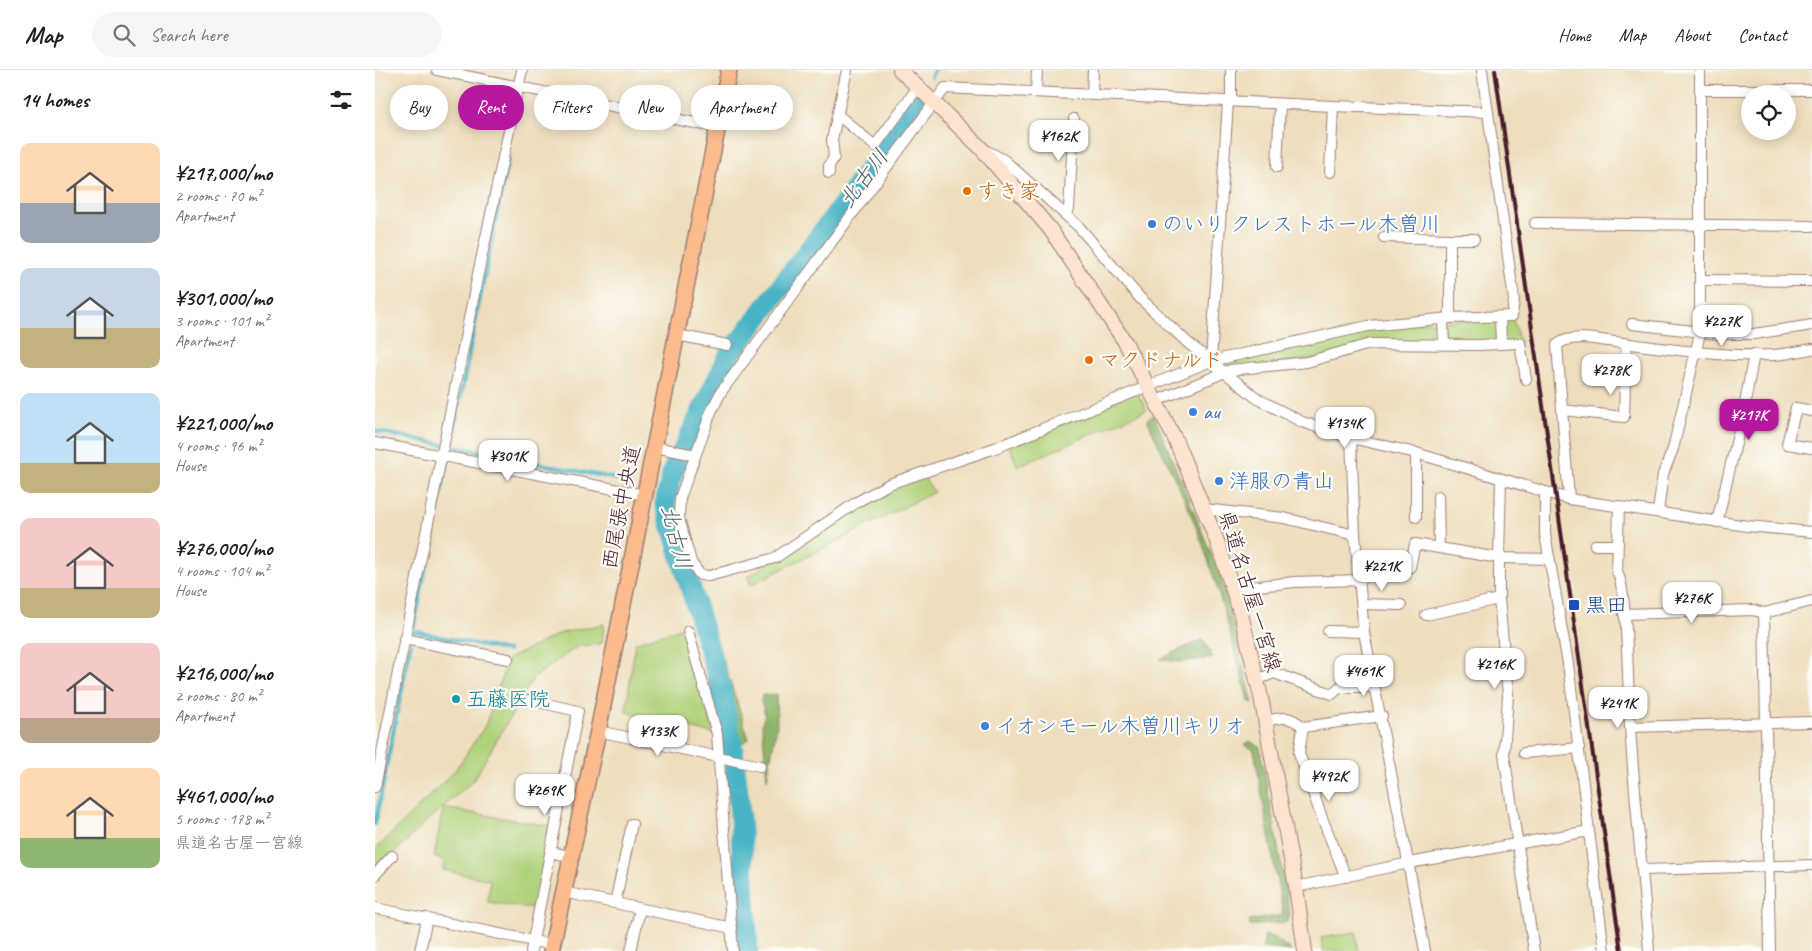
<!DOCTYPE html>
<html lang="en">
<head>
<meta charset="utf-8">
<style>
	:root { --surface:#fff; --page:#f6f6f6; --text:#202124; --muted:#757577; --line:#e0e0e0; --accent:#b5179e }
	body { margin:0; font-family:Caveat,"Klee One",sans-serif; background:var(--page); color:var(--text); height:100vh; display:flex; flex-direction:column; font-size:19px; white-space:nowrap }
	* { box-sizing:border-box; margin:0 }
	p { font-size:16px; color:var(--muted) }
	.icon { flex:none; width:28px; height:28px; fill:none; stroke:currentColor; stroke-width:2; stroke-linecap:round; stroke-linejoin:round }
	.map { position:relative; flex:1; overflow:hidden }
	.details { display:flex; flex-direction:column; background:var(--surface); width:375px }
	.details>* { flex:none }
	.hud { position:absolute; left:15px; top:15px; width:475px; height:45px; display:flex; gap:10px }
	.controls { position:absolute; left:1366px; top:15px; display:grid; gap:10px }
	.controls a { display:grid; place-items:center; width:55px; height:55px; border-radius:50%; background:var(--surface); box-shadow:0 2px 12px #0003; font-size:25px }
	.price { position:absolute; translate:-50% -42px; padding:0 11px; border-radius:10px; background:#fff; color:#222; font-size:16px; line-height:32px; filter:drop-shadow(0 1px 2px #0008) }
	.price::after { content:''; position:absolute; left:50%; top:30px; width:15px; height:11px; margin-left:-8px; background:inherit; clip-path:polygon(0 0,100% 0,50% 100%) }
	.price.on { background:var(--accent); color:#fff }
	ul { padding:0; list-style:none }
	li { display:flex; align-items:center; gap:15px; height:125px; padding:0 20px }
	li span { display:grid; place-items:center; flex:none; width:140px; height:100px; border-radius:10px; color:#555 }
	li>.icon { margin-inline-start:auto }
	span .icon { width:60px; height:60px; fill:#fffc; stroke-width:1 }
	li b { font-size:21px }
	h2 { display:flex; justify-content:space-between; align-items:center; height:60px; padding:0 20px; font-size:21px }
	.pill { padding:0 18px; border-radius:22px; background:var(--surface); box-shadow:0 2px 12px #0003; font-size:18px; line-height:45px }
	.pill.on { background:var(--accent); color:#fff }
	header { display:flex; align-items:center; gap:30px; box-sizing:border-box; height:70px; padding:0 25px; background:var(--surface); border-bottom:1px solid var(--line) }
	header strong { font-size:24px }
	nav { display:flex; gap:28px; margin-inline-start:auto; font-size:18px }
	.search { width:350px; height:45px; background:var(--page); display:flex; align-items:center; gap:12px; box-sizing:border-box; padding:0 18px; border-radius:28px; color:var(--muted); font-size:19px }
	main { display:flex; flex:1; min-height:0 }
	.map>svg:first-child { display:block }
</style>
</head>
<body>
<header>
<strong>Map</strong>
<div class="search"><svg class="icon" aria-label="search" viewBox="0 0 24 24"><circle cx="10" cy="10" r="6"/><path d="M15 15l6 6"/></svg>Search here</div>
<nav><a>Home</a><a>Map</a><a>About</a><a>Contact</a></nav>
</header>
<main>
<section class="details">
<h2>14 homes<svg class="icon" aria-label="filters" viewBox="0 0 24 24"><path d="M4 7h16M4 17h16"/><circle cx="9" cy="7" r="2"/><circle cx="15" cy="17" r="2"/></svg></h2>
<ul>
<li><span style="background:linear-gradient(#ffd9b3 60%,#9aa5b1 0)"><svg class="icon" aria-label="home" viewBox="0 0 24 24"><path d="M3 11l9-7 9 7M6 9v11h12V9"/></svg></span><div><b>¥217,000/mo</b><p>2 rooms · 70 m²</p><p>Apartment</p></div></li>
<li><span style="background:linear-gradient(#c9d6e8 60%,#c2b280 0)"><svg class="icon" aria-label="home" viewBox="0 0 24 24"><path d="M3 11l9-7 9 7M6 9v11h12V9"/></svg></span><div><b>¥301,000/mo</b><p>3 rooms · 101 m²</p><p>Apartment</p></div></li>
<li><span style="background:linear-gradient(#bfe0f5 70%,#c2b280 0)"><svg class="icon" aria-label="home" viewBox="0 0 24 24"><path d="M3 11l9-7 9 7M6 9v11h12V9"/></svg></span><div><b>¥221,000/mo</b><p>4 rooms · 96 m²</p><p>House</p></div></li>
<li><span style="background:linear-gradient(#f6c9c9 70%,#c2b280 0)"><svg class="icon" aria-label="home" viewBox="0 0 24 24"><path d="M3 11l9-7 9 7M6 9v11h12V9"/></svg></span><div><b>¥276,000/mo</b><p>4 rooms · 104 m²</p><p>House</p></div></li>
<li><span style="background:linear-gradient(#f6c9c9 75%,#b9a48a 0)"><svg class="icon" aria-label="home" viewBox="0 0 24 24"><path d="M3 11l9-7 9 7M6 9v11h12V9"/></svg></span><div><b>¥216,000/mo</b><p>2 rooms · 80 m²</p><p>Apartment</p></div></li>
<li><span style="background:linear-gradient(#ffd9b3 70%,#8fb573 0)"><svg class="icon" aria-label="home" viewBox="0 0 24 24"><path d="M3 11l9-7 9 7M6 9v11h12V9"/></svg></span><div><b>¥461,000/mo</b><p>5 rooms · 178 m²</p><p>県道名古屋一宮線</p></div></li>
</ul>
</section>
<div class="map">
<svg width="1437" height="881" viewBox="0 0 1437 881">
	<rect width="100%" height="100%" fill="#fdfcf7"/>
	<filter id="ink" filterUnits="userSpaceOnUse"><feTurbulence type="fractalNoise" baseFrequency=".02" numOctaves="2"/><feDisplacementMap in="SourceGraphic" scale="10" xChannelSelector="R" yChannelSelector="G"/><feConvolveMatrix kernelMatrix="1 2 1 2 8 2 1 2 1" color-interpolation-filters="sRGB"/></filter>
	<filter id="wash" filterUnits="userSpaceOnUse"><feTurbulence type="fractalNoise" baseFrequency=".0096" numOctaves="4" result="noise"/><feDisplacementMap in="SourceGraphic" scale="20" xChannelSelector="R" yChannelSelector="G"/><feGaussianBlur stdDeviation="1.12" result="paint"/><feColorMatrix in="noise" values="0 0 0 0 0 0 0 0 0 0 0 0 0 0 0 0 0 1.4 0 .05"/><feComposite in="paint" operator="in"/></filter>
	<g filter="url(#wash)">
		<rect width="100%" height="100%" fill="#eedebd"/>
		<g fill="#b0d27a" stroke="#7d7852">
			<path d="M1137,246l8,27 -150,1 -49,14 -91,12 -19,-9 157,-35z"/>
			<path d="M761,321l11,19 -129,56 -9,-19z"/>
			<path d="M545,402l14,20 -183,93 -3,-8 109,-75z"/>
			<path d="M229,554l-2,19 -25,4 -44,31 -60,103 -45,39 -53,52v-22l81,-81 29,-43 23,-67 53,-26z"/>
			<path d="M308,557l31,107 -88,-22 9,-69z"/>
			<path d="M68,738l107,18 -11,84 -51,-8 2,-22 -47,-10 1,-9 -10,-4z"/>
			<path d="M981,862l3,19h-36l-2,-13z"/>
		</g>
		<g fill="#8cb46a" stroke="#6b6a4a">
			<path d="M779,345l67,163 32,125 -5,-2c-17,-64 -32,-127 -58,-189 -13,-32 -30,-61 -43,-93z"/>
			<path d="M339,563l35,106 -9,6 -18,-73 -12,-37z"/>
			<path d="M828,569l10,19 -34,4 -19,-3z"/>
			<path d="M401,624l1,32 -10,53 -5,-55 3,-10 -4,-13 1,-6z"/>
			<path d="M875,671l10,6 30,167 -3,8 -37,4 -1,-5 34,-6 -29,-165 -10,-6z"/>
			<path d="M890,865l10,3 17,13 -30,-3z"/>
		</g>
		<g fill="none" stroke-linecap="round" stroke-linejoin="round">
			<g stroke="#49b4c6" stroke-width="4">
				<path d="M556,7l3,-7"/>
				<path d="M0,361l69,14"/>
				<path d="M76,376l176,35"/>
				<path d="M75,379l58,-291"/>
				<path d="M73,390l-35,171 95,20"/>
				<path d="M0,754l36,-181"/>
			</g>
			<path stroke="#49b4c6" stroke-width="21" d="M373,881l-9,-151 -7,-56 -13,-63 -54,-177 8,-33 55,-114 178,-236 10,-18"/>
		</g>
	</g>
	<g filter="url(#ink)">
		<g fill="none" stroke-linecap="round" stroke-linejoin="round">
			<defs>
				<g id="minor">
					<path d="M62,0l282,58"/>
					<path d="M856,0v32"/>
					<path d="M1325,20h112"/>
					<path d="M661,21l1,-21"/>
					<path d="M717,24l1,-24"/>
					<path d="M958,36l155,6"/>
					<path d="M463,45l37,31 43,-59"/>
					<path d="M612,81l17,9 75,67 61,71 48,45 70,56 44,23 49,16 65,15 153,46 178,27 65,6"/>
					<path d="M902,97l3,-63"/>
					<path d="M955,102l3,-66 -388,-18 -224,304 -10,20 -31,86 -1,20 12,44 9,13 9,1 66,-18 82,-56 32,-18 106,-36 216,-87 157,-35 82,-8 62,-2 2,-16 -32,-230"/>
					<path d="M454,103v-7l5,-9 -2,-17 15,-70"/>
					<path d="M689,144l5,-5 5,-90"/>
					<path d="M1160,153l277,3"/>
					<path d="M1009,167l66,2v79"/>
					<path d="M1075,169h24"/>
					<path d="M1325,210l112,1"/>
					<path d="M1125,247l1,27"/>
					<path d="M1068,249l1,25"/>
					<path d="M1257,254l87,10h35l58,-9"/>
					<path d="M302,265l50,10"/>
					<path d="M836,291l17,-259"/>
					<path d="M781,331l74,-31 77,-8 63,-18 109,1 41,-2 6,36"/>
					<path d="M1188,340l61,7 2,-74"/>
					<path d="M1437,341l-16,-3 -9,36 25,4"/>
					<path d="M976,368l4,97 9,97 61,319"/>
					<path d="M0,373l270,52"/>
					<path d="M280,377l40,8"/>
					<path d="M1126,409l-2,79 51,1"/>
					<path d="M1170,422v42l23,130 36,287"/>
					<path d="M1063,426l1,52"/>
					<path d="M1194,429l-12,-154c12,-11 36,-6 51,-4 55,7 108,16 163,14 13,0 28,-4 41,-6"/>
					<path d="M1244,436l-2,66c11,17 11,127 13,155 5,75 13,149 19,224"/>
					<path d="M829,439l80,9 71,17"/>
					<path d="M1283,442l5,-38 10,-25 27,-116v-263"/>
					<path d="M1041,447v-64"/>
					<path d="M1342,452l26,-108 11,-60"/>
					<path d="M1220,475h23"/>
					<path d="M984,495l51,2 5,-23 84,14v41l9,96 -4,59 30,197"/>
					<path d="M858,519l61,-7 67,-2"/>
					<path d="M987,534l39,1"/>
					<path d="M1389,543l6,338"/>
					<path d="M1249,544l129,-4 11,3 48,-12"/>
					<path d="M1051,545l73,-16"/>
					<path d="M313,561l29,103 16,217"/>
					<path d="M953,561l36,1"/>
					<path d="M29,569l104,20"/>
					<path d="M882,610l17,-7 58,21 8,-7h35"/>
					<path d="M154,630l49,11 -47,240"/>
					<path d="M890,651c18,-4 24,-6 38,6l79,-11"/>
					<path d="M928,657l-4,26 23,65 24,59"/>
					<path d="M1255,657l182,-5"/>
					<path d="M223,661l162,35"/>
					<path d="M1149,683l55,-5"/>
					<path d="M0,717l103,-513 44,-204"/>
					<path d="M175,782l20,4"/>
					<path d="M1268,800l169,-5"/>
					<path d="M0,805l17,-19"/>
					<path d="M921,817l113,-24 180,-32"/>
					<path d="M188,822l169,36"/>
					<path d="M240,833l17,-79"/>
					<path d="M0,838l178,37"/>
					<path d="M45,881l7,-33"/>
					<path d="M256,881l9,-42"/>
				</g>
				<path id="secondary" d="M525,0l81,78 69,81 75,113 50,97 42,102 25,77 19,79 35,190 9,64"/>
				<path id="primary" d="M176,881l47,-220 131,-661"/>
			</defs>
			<use href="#minor" stroke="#9c7e74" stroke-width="12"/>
			<use href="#secondary" stroke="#9c7e74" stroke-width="16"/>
			<use href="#primary" stroke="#9c7e74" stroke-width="18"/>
			<use href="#minor" stroke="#fff" stroke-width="10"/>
			<use href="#secondary" stroke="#fde4d1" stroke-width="14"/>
			<use href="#primary" stroke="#fbbb8d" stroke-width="15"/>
			<path stroke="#4a1f2b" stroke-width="4" d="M1120,0l126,881"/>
		</g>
	</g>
	<g fill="#e8710a" stroke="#fdfcf7" stroke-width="2">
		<circle cx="592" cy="121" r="5"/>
		<circle cx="714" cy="290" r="5"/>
	</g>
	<g fill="#3f7fe0" stroke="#fdfcf7" stroke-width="2">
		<circle cx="777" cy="154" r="5"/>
		<circle cx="818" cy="342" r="5"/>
		<circle cx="844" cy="411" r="5"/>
		<circle cx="610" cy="656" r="5"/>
	</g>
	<rect fill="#1a4fb4" stroke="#fdfcf7" stroke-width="2" x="1193" y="529" width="12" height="12" rx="2.5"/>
	<circle fill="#0f9aa8" stroke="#fdfcf7" stroke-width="2" cx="81" cy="629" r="5"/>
	<g text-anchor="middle" stroke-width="4.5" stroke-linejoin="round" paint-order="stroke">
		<g font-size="21" fill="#c56008" stroke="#fdfcf7" text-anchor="start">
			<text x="602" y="128">すき家</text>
			<text x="724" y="297">マクドナルド</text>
		</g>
		<g font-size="21" fill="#366cbe" stroke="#fdfcf7" text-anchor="start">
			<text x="787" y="161">のいり クレストホール木曽川</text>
			<text x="828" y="349">au</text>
			<text x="854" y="418">洋服の青山</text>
			<text x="620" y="663">イオンモール木曽川キリオ</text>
		</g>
		<g font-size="21" fill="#4a1f2b" stroke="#fdfcf7">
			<text transform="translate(246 437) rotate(-79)" y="7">西尾張中央道</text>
			<text transform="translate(875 521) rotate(73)" y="7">県道名古屋一宮線</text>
		</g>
		<g font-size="21" fill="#164399" stroke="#fdfcf7" text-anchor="start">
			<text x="1210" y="542">黒田</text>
		</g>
		<g font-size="21" fill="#0d838f" stroke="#fdfcf7" text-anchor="start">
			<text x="91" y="636">五藤医院</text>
		</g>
		<g font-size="22" font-style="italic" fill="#4a5b69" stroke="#fdfcf7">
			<text transform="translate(488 108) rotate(-53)" y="8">北古川</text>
			<text transform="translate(302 467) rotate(76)" y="8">北古川</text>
		</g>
	</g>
</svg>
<div class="controls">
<a><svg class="icon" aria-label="locate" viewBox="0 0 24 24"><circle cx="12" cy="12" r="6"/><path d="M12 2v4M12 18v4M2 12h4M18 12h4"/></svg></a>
</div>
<b class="price" style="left:684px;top:92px">¥162K</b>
<b class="price" style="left:1347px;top:277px">¥227K</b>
<b class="price" style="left:1236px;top:326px">¥278K</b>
<b class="price on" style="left:1374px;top:371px">¥217K</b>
<b class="price" style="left:970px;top:379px">¥134K</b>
<b class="price" style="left:133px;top:412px">¥301K</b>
<b class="price" style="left:1007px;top:522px">¥221K</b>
<b class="price" style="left:1317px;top:554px">¥276K</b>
<b class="price" style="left:1120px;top:620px">¥216K</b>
<b class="price" style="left:989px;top:627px">¥461K</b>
<b class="price" style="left:1243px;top:659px">¥241K</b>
<b class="price" style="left:283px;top:687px">¥133K</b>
<b class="price" style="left:954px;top:732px">¥492K</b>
<b class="price" style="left:170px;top:746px">¥269K</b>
<div class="hud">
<a class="pill">Buy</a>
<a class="pill on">Rent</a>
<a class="pill">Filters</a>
<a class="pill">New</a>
<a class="pill">Apartment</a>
</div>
</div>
</main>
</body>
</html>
